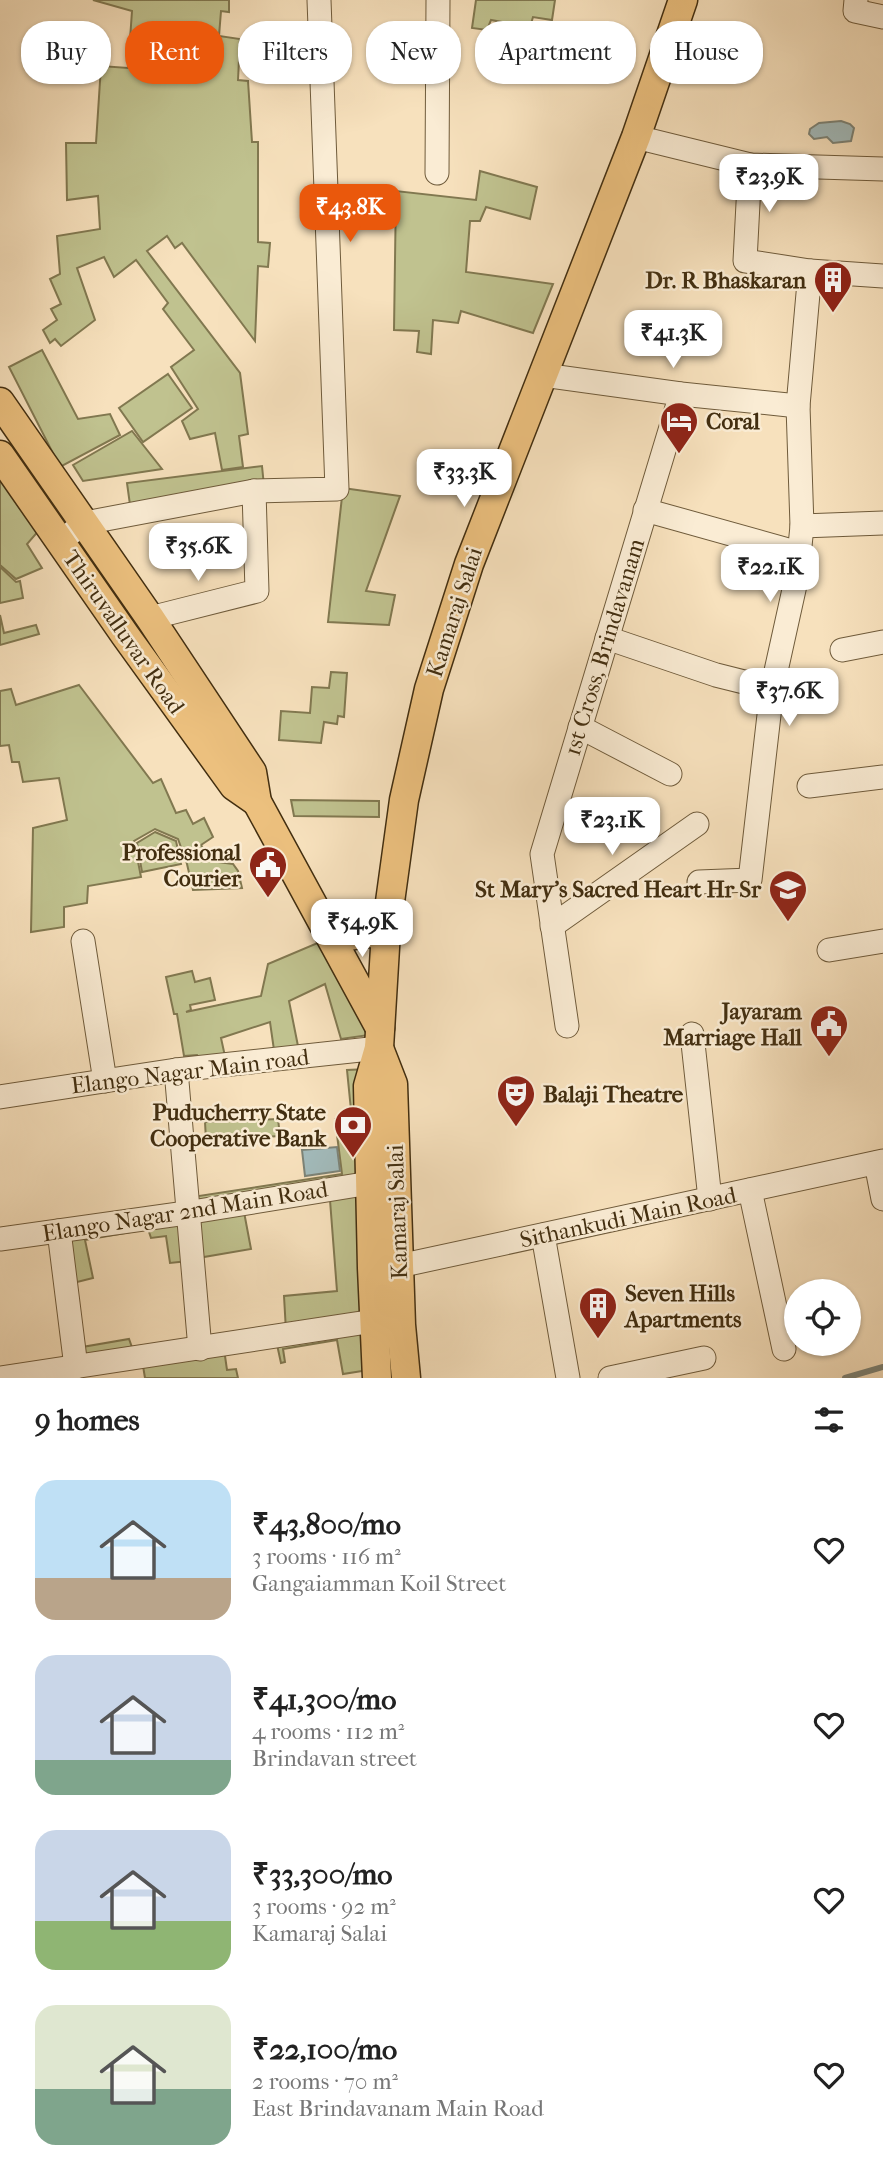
<!DOCTYPE html>
<html lang="en">
<head>
<meta charset="utf-8">
<style>
	:root { --surface:#fff; --page:#f2f2f2; --text:#222; --muted:#767676; --accent:#ea580c }
	body { margin:0; font-family:"IM FELL French Canon",serif; background:var(--page); color:var(--text); height:100vh; display:flex; flex-direction:column; font-size:26px; white-space:nowrap }
	* { box-sizing:border-box; margin:0 }
	p { font-size:23px; color:var(--muted) }
	.icon { flex:none; width:38px; height:38px; fill:none; stroke:currentColor; stroke-width:2; stroke-linecap:round; stroke-linejoin:round }
	.map { position:relative; height:1378px; overflow:hidden }
	.side { display:flex; flex-direction:column; background:var(--surface); flex:1 }
	.side>* { flex:none }
	.top-card { position:absolute; left:21px; top:21px; width:842px; height:63px; display:flex; gap:14px }
	.fabs { position:absolute; left:784px; top:1279px; display:grid; gap:14px }
	.fabs a { display:grid; place-items:center; width:77px; height:77px; border-radius:50%; background:var(--surface); box-shadow:0 2px 5px #0004; font-size:35px }
	.price { position:absolute; translate:-50% -60px; padding:0 16px; border-radius:14px; background:#fff; color:#222; font-size:23px; line-height:46px; filter:drop-shadow(0 2px 4px #0008) }
	.price::after { content:''; position:absolute; left:50%; top:42px; width:21px; height:16px; margin-left:-10px; background:inherit; clip-path:polygon(0 0,100% 0,50% 100%) }
	.price.active { background:var(--accent); color:#fff }
	ul { padding:0; list-style:none }
	li { display:flex; align-items:center; gap:21px; height:175px; padding:0 35px }
	li span { display:grid; place-items:center; flex:none; width:196px; height:140px; border-radius:21px; color:#555 }
	li>.icon { margin-inline-start:auto }
	span .icon { width:84px; height:84px; fill:#fffc; stroke-width:1 }
	li b { font-size:30px }
	h2 { display:flex; justify-content:space-between; align-items:center; height:84px; padding:0 35px; font-size:30px }
	.tag { padding:0 24px; border-radius:28px; background:var(--surface); box-shadow:0 2px 5px #0004; font-size:24px; line-height:63px }
	.tag.active { background:var(--accent); color:#fff }
	.map>svg:first-child { display:block }
</style>
</head>
<body>
<div class="map">
<svg width="883" height="1378" viewBox="0 0 883 1378">
	<rect width="100%" height="100%" fill="#f7e1bd"/>
	<filter id="stains"><feTurbulence type="fractalNoise" baseFrequency=".00286" numOctaves="4"/><feColorMatrix values="0 0 0 0 .2 0 0 0 0 .09 0 0 0 0 .02 0 0 0 .5 -.17"/></filter>
	<radialGradient id="worn" r=".72"><stop offset=".6" stop-color="#630" stop-opacity="0"/><stop offset="1" stop-color="#630" stop-opacity=".3"/></radialGradient>
	<g fill="#c0c28f" stroke="#817850" stroke-width="2">
		<path d="M93,0h136v12l-8,-1 -2,25 21,3 -2,41 10,1 4,61h6v100l12,1 -2,24 -10,-1 -3,75 -73,-98 -7,5 -8,-12 -20,15 93,122 8,61 -9,2 4,31 -21,3 -7,-37 -25,6 -8,-18 16,-12 -27,-42 23,-17 -31,-41 5,-6 -32,-43 -22,17 -10,-20 -27,11 18,52 -34,26 -6,-7 -5,4 -7,-13 14,-10 -6,-11 10,-5 -11,-25 10,-5 -3,-38 43,-7 -2,-33 -31,4 -1,-57h30l5,-77 27,2 4,-57z"/>
		<path d="M476,0h79l-3,20 -19,-3 -3,10 -39,-7 -4,10 -15,-2z"/>
		<path d="M480,171l57,16 -7,32 -44,-12 -6,14h-10l-4,51 87,12 -20,49 -72,-22 -3,12 -25,-3 -2,34 -14,-2 2,-21 -25,-1 2,-139 80,9z"/>
		<path d="M42,350l36,69 32,-5 10,21 -60,32 -51,-100z"/>
		<path d="M168,374l24,34 -49,34 -24,-34z"/>
		<path d="M132,431l30,38 -79,12 -10,-16z"/>
		<path d="M262,466l2,20 -133,26 -4,-29z"/>
		<path d="M0,467l41,61 -14,16 15,24 -26,11 -16,-14z"/>
		<path d="M343,488l57,8 -34,95 29,4 -6,30 -61,-3z"/>
		<path d="M0,567l16,15 4,-1 3,17 -23,5z"/>
		<path d="M0,615l4,18 32,-8 3,9 -39,11z"/>
		<path d="M331,672l16,1 -3,44 -6,-1 -1,8 -13,-2 -3,21 -42,-3 2,-29 29,2 2,-26 17,1z"/>
		<path d="M79,685l74,98 8,-4 15,34 10,-3 7,14 11,-6 9,19 -12,8 10,16 22,3 5,7 4,17 -49,2 -6,-26 -9,-25 -23,-10 -21,12 7,36 -53,9 -1,17 -23,4v20l-33,5 2,-104 34,-8 -8,-42 -36,4 -4,-20h-7l-3,-17 -9,1v-55l11,-2 5,16z"/>
		<path d="M291,800l88,1v16l-85,-1z"/>
		<path d="M155,832l21,9 5,23 -39,8 -5,-29z"/>
		<path d="M327,939l49,95 -35,5 -16,-55 -36,17 9,45 -24,4 -4,-28 -49,16 5,23 -25,3 -4,-9 -13,1 -7,-42h-3l-8,-37 26,-6 3,11 15,-4 5,22 -25,5 1,5 -5,2 75,-16 7,-32z"/>
		<path d="M368,1069l-1,113 -175,25v-10l150,-23 -7,-55 16,-9 -4,-40z"/>
		<path d="M278,1119l2,17 -74,4 -1,-18z"/>
		<path d="M366,1193l4,125 -84,13 -2,-35 53,-5 -7,-91z"/>
		<path d="M244,1212l7,37 -53,9 -2,-38z"/>
		<path d="M184,1217l4,44 -18,2 -4,-27 -15,2 -3,-9 -63,11 8,38 -20,5 9,64 47,-8 5,14 -54,11 -18,-131z"/>
		<path d="M372,1323l3,46 -32,5 -6,-34 -54,9 2,13 -4,1 -5,-23z"/>
		<path d="M224,1349l3,21 9,-1 2,9h-93l-3,-18z"/>
	</g>
	<g fill="#a2bbbc" stroke="#7c8377" stroke-width="2">
		<path d="M841,121l9,3 4,4 -3,13 -18,2 -6,-6 -13,2 -5,-5 1,-5 9,-6z"/>
		<path d="M337,1147l3,24 -35,5 -3,-26z"/>
	</g>
	<g fill="none" stroke-linecap="round" stroke-linejoin="round">
		<path stroke="#7c8377" stroke-width="6" d="M845,1378l38,-11"/>
		<defs>
			<g id="minor">
				<path d="M856,0l-1,11 28,6"/>
				<path d="M636,137l114,28 133,4"/>
				<path d="M750,165l-5,96 65,10 73,5"/>
				<path d="M437,173l1,-173"/>
				<path d="M543,375l138,19 117,12"/>
				<path d="M645,510l154,43"/>
				<path d="M802,526l81,-3"/>
				<path d="M60,541l25,-18 169,-32 83,-2 -18,-489"/>
				<path d="M150,618l107,-27 -3,-100"/>
				<path d="M607,638l109,37 56,14 -22,191 -51,2"/>
				<path d="M842,650l41,-8"/>
				<path d="M772,689l25,-113 5,-50 -4,-120 12,-135"/>
				<path d="M580,727l90,47"/>
				<path d="M809,786l74,-9"/>
				<path d="M552,926l145,-102"/>
				<path d="M83,941l22,140"/>
				<path d="M829,950l54,-9"/>
				<path d="M567,1026l-25,-172 139,-460"/>
				<path d="M692,1034l18,165"/>
				<path d="M176,1070l24,279"/>
				<path d="M0,1097l176,-27 203,-22"/>
				<path d="M876,1163l7,36"/>
				<path d="M750,1190l34,159"/>
				<path d="M59,1231l17,136"/>
				<path d="M543,1235l25,143"/>
				<path d="M0,1239l186,-26 184,-30"/>
				<path d="M382,1268l17,-2 484,-105"/>
				<path d="M1,1378l373,-57"/>
				<path d="M610,1378l94,-20"/>
			</g>
			<g id="major">
				<path d="M0,402l150,216 102,154 5,30 123,226"/>
				<path d="M0,455l125,180 109,151 23,16"/>
				<path d="M332,938l54,-7"/>
				<path d="M379,1048l14,36 8,241 5,53"/>
				<path d="M377,1378l-5,-110 -4,-182 11,-38 7,-117 18,-131 25,-111 40,-125 167,-427 47,-137"/>
			</g>
		</defs>
		<use href="#minor" stroke="#6f5b3b" stroke-width="25"/>
		<use href="#major" stroke="#422e10" stroke-width="31"/>
		<use href="#minor" stroke="#faecd4" stroke-width="23"/>
		<use href="#major" stroke="#ecc07e" stroke-width="28"/>
	</g>
	<defs>
		<symbol id="building-pin" viewBox="-11 -11 22 30"><path d="M0 17L-7.5 6A9.5 9.5 0 1 1 7.5 6Z" fill="#8f2418" stroke="#faecd4"/><path d="M-4-6H4V6H1V3H-1V6H-4ZM-2.5-4.3h1.7v1.8h-1.7ZM.8-4.3h1.7v1.8H.8ZM-2.5-1h1.7V.8h-1.7ZM.8-1h1.7V.8H.8Z" fill="#fff"/></symbol>
		<symbol id="hotel-pin" viewBox="-11 -11 22 30"><path d="M0 17L-7.5 6A9.5 9.5 0 1 1 7.5 6Z" fill="#8f2418" stroke="#faecd4"/><path d="M-6-4.5h1.5V1H6V5H4.5V3h-9V5H-6ZM-4 0a1.8 1.8 0 1 1 3.6 0ZM.5 0V-2.5h3Q6-2.5 6 0Z" fill="#fff"/></symbol>
		<symbol id="civic-pin" viewBox="-11 -11 22 30"><path d="M0 17L-7.5 6A9.5 9.5 0 1 1 7.5 6Z" fill="#8f2418" stroke="#faecd4"/><path d="M-.6-6.5H3V-4.5H.6V-3L4-1V1h2V6H-6V1h2V-1L-.6-3ZM-1.2 2.5V6h2.4V2.5Z" fill="#fff"/></symbol>
		<symbol id="school-pin" viewBox="-11 -11 22 30"><path d="M0 17L-7.5 6A9.5 9.5 0 1 1 7.5 6Z" fill="#8f2418" stroke="#faecd4"/><path d="M0-5L7-2L0 1L-7-2ZM-4 1L0 2.5L4 1V4Q0 6-4 4Z" fill="#fff"/></symbol>
		<symbol id="theatre-pin" viewBox="-11 -11 22 30"><path d="M0 17L-7.5 6A9.5 9.5 0 1 1 7.5 6Z" fill="#8f2418" stroke="#faecd4"/><path d="M-5-5.5Q0-4 5-5.5V0Q5 5 0 6Q-5 5-5 0ZM-3.3-2.5H-1v1.5H-3.3ZM1-2.5H3.3v1.5H1ZM-2.8 1Q0 5.5 2.8 1Z" fill="#fff"/></symbol>
		<symbol id="bank-pin" viewBox="-11 -11 22 30"><path d="M0 17L-7.5 6A9.5 9.5 0 1 1 7.5 6Z" fill="#8f2418" stroke="#faecd4"/><path d="M-6-4H6V4H-6ZM0-2.3a2.3 2.3 0 1 0 0 4.6a2.3 2.3 0 1 0 0-4.6Z" fill="#fff"/></symbol>
	</defs>
	<g fill-rule="evenodd">
		<use href="#building-pin" x="811" y="258" width="44" height="60"/>
		<use href="#hotel-pin" x="657" y="399" width="44" height="60"/>
		<use href="#civic-pin" x="246" y="843" width="44" height="60"/>
		<use href="#school-pin" x="766" y="867" width="44" height="60"/>
		<use href="#civic-pin" x="807" y="1002" width="44" height="60"/>
		<use href="#theatre-pin" x="494" y="1072" width="44" height="60"/>
		<use href="#bank-pin" x="331" y="1103" width="44" height="60"/>
		<use href="#building-pin" x="576" y="1284" width="44" height="60"/>
	</g>
	<g text-anchor="middle" stroke-width="5" stroke-linejoin="round" paint-order="stroke">
		<g font-size="23" font-weight="bold" fill="#422e10" stroke="#faecd4" text-anchor="end">
			<text x="806" y="288">Dr. R Bhaskaran</text>
			<text x="706" y="429" text-anchor="start">Coral</text>
			<text x="241" y="860">Professional<tspan x="241" dy="26">Courier</tspan></text>
			<text x="761" y="897">St Mary's Sacred Heart Hr Sr</text>
			<text x="802" y="1019">Jayaram<tspan x="802" dy="26">Marriage Hall</tspan></text>
			<text x="543" y="1102" text-anchor="start">Balaji Theatre</text>
			<text x="326" y="1120">Puducherry State<tspan x="326" dy="26">Cooperative Bank</tspan></text>
			<text x="625" y="1301" text-anchor="start">Seven Hills<tspan x="625" dy="26">Apartments</tspan></text>
		</g>
		<g font-size="23" fill="#422e10" stroke="#faecd4">
			<text transform="translate(454 612) rotate(-72)" y="8">Kamaraj Salai</text>
			<text transform="translate(124 632) rotate(55)" y="8">Thiruvalluvar Road</text>
			<text transform="translate(604 647) rotate(-73)" y="8">1st Cross, Brindavanam</text>
			<text transform="translate(190 1071) rotate(-7)" y="8">Elango Nagar Main road</text>
			<text transform="translate(185 1211) rotate(-9)" y="8">Elango Nagar 2nd Main Road</text>
			<text transform="translate(397 1212) rotate(-92)" y="8">Kamaraj Salai</text>
			<text transform="translate(628 1217) rotate(-12)" y="8">Sithankudi Main Road</text>
		</g>
	</g>
	<rect width="100%" height="100%" filter="url(#stains)"/>
	<rect width="100%" height="100%" fill="url(#worn)"/>
</svg>
<div class="fabs">
<a><svg class="icon" aria-label="locate" viewBox="0 0 24 24"><circle cx="12" cy="12" r="6"/><path d="M12 2v4M12 18v4M2 12h4M18 12h4"/></svg></a>
</div>
<b class="price" style="left:769px;top:214px">₹23.9K</b>
<b class="price active" style="left:350px;top:244px">₹43.8K</b>
<b class="price" style="left:673px;top:370px">₹41.3K</b>
<b class="price" style="left:464px;top:509px">₹33.3K</b>
<b class="price" style="left:198px;top:583px">₹35.6K</b>
<b class="price" style="left:770px;top:604px">₹22.1K</b>
<b class="price" style="left:789px;top:728px">₹37.6K</b>
<b class="price" style="left:612px;top:857px">₹23.1K</b>
<b class="price" style="left:362px;top:959px">₹54.9K</b>
<div class="top-card">
<a class="tag">Buy</a>
<a class="tag active">Rent</a>
<a class="tag">Filters</a>
<a class="tag">New</a>
<a class="tag">Apartment</a>
<a class="tag">House</a>
</div>
</div>
<section class="side">
<h2>9 homes<svg class="icon" aria-label="filters" viewBox="0 0 24 24"><path d="M4 7h16M4 17h16"/><circle cx="9" cy="7" r="2"/><circle cx="15" cy="17" r="2"/></svg></h2>
<ul>
<li><span style="background:linear-gradient(#bfe0f5 70%,#b9a48a 0)"><svg class="icon" aria-label="home" viewBox="0 0 24 24"><path d="M3 11l9-7 9 7M6 9v11h12V9"/></svg></span><div><b>₹43,800/mo</b><p>3 rooms · 116 m²</p><p>Gangaiamman Koil Street</p></div><svg class="icon" aria-label="heart" viewBox="0 0 24 24"><path d="M12 20l-8-8c-3-5 5-10 8-4 3-6 11-1 8 4z"/></svg></li>
<li><span style="background:linear-gradient(#c9d6e8 75%,#7fa58c 0)"><svg class="icon" aria-label="home" viewBox="0 0 24 24"><path d="M3 11l9-7 9 7M6 9v11h12V9"/></svg></span><div><b>₹41,300/mo</b><p>4 rooms · 112 m²</p><p>Brindavan street</p></div><svg class="icon" aria-label="heart" viewBox="0 0 24 24"><path d="M12 20l-8-8c-3-5 5-10 8-4 3-6 11-1 8 4z"/></svg></li>
<li><span style="background:linear-gradient(#c9d6e8 65%,#8fb573 0)"><svg class="icon" aria-label="home" viewBox="0 0 24 24"><path d="M3 11l9-7 9 7M6 9v11h12V9"/></svg></span><div><b>₹33,300/mo</b><p>3 rooms · 92 m²</p><p>Kamaraj Salai</p></div><svg class="icon" aria-label="heart" viewBox="0 0 24 24"><path d="M12 20l-8-8c-3-5 5-10 8-4 3-6 11-1 8 4z"/></svg></li>
<li><span style="background:linear-gradient(#dfe7d0 60%,#7fa58c 0)"><svg class="icon" aria-label="home" viewBox="0 0 24 24"><path d="M3 11l9-7 9 7M6 9v11h12V9"/></svg></span><div><b>₹22,100/mo</b><p>2 rooms · 70 m²</p><p>East Brindavanam Main Road</p></div><svg class="icon" aria-label="heart" viewBox="0 0 24 24"><path d="M12 20l-8-8c-3-5 5-10 8-4 3-6 11-1 8 4z"/></svg></li>
</ul>
</section>
</body>
</html>
